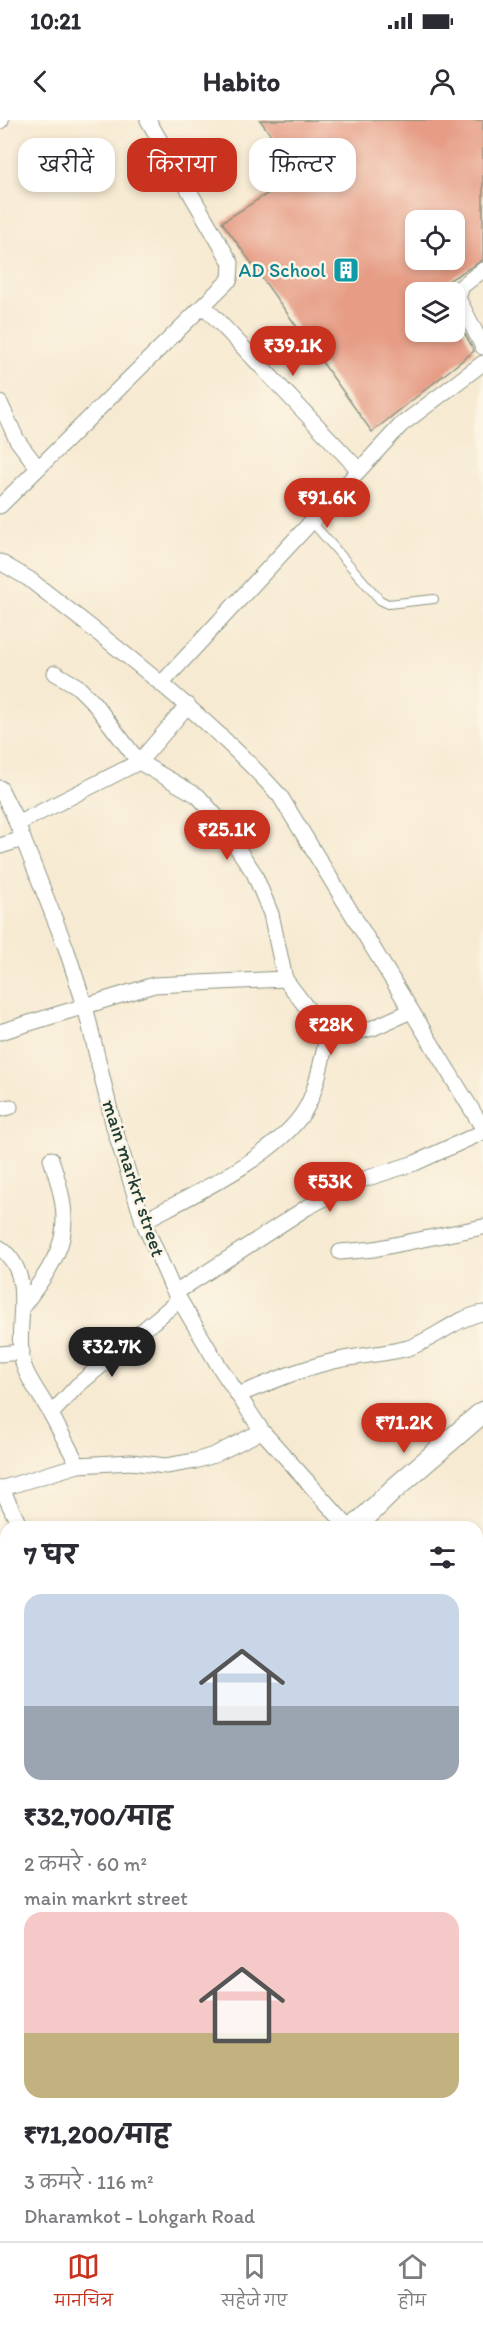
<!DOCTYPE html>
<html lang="hi">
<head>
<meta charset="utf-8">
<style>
	:root { --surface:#fff; --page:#f2f2f3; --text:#2b2b33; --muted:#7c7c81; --line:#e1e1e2; --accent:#c8321e }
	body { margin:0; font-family:Itim,"Playpen Sans Deva",sans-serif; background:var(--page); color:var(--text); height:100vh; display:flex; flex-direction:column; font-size:22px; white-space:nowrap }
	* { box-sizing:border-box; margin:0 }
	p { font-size:20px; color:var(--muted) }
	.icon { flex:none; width:33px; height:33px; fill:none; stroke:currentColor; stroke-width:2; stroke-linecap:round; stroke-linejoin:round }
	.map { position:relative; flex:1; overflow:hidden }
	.drawer { position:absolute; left:0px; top:1401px; width:483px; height:720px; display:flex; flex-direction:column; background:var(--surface); border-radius:18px 18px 0 0; box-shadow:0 3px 9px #0003 }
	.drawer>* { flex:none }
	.banner { position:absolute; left:18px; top:18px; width:447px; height:54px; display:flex; gap:12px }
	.controls { position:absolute; left:405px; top:90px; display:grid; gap:12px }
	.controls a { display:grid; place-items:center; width:60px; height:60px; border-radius:12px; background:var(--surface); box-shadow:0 3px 9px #0003; font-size:30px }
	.price { position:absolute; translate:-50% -51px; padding:0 14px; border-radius:21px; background:var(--accent); color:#fff; font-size:20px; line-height:39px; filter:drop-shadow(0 2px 3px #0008) }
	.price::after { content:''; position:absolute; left:50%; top:36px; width:18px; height:14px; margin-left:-9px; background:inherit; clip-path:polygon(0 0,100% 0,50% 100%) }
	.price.current { background:#222; color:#fff }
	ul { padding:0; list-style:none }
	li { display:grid; align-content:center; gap:12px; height:318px; padding:0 24px }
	li span { display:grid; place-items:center; height:186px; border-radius:18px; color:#555 }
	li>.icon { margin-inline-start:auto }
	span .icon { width:108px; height:108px; fill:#fffc; stroke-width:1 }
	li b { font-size:26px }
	h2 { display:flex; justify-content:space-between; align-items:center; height:72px; padding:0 24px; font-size:26px }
	.chip { padding:0 21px; border-radius:18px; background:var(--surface); box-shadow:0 3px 9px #0003; font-size:21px; line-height:54px }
	.chip.current { background:var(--accent); color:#fff }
	.status { display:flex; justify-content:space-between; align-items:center; height:42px; padding:0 30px; background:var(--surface); direction:ltr }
	.status svg { height:16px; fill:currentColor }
	header { display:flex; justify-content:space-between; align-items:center; height:78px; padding:0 24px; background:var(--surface); font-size:27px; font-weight:700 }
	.tab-bar { display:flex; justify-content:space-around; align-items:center; height:84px; border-top:2px solid var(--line); background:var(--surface); font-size:16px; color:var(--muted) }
	.tab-bar a { display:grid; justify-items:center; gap:3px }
	.tab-bar .current { color:var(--accent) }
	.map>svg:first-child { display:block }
</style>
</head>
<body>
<div class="status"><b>10:21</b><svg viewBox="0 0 49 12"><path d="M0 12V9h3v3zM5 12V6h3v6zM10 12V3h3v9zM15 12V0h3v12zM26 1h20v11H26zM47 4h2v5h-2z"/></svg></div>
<header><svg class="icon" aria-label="back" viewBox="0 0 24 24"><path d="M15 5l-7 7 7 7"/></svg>Habito<svg class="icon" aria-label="person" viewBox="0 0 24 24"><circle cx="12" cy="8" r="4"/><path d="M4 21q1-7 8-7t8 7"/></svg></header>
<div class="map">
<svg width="483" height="2121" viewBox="0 0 483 2121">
	<rect width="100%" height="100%" fill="#fcf5e5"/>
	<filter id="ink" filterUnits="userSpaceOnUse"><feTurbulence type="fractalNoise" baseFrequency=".0167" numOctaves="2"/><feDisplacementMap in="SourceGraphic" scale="12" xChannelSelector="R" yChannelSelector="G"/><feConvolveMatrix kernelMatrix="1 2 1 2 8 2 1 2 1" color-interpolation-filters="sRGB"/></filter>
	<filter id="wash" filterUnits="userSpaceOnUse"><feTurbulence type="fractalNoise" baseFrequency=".008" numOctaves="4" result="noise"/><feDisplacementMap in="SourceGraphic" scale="24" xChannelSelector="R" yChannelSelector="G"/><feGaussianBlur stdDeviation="1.35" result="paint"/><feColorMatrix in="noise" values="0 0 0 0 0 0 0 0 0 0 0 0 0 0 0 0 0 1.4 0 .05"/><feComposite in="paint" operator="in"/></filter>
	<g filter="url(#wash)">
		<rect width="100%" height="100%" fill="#f7ead2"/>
		<g id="blocks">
			<path fill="#e69c85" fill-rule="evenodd" d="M260,0h223v140l-40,24 1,8h-28v40h38v-19l20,38 -102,81 -150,-210 77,-48zM416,100h38v40h-38z"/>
		</g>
	</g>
	<g filter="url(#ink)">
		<use href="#blocks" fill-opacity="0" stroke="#8b9483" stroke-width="1.5"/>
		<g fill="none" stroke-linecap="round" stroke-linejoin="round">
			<defs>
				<path id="lane" d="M311,401l69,79 8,4 46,-5"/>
				<g id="street">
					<path d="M0,1l1,-1"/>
					<path d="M483,150l-21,16 -4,12 25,49"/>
					<path d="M204,186l155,164"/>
					<path d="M0,283l17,37 21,28"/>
					<path d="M0,386l230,-227 1,-16 -83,-143"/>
					<path d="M0,442l29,17c87,68 176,134 251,217l203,332"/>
					<path d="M55,553l22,13 16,16 46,60 59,34 17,19 39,58 17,41 14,65 40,53 2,7 46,-11 38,-17"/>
					<path d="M162,563l239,-258 82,-62"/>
					<path d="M0,668l14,28 52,132 19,58 29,121 29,94 29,66 45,76 45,68 86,96"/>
					<path d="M17,704l122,-62 49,-57"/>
					<path d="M0,726l23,-7"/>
					<path d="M0,912l154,-47 131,-6"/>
					<path d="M0,989l10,-2"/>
					<path d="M143,1101c48,-25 134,-65 162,-111 12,-20 16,-49 22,-71"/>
					<path d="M0,1128c40,30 10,82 25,121 6,15 18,30 26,45"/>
					<path d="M340,1132l34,-3 109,-22"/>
					<path d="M175,1173l131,-85 49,-26 60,-19 68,-31"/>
					<path d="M23,1186c43,-58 52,-76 28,-147"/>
					<path d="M0,1234l22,-2"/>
					<path d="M238,1275c33,-13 66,-28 101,-35 22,-5 47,-6 69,-12 26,-8 47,-30 75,-35"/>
					<path d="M78,1345l-27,-51 26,-28 102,-86"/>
					<path d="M0,1369l78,-24 53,-3 35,4 29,-5 19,-6 48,-24"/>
					<path d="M2,1369l18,38"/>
					<path d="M477,1482l6,4"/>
					<path d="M0,1566l6,18"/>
					<path d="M0,1922l6,-1"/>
					<path d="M0,1937l6,13"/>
					<path d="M477,2106l6,-3"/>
					<path d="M76,2115l2,6"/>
					<path d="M449,2120l10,-5"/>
				</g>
				<g id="secondary">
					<path d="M355,1407l38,-37 90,-78"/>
					<path d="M0,1754l6,-5"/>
				</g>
				<g id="primary">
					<path d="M477,1966l6,-2"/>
					<path d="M0,2071l6,-1"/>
				</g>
			</defs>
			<use href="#lane" stroke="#8b9483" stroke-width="10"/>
			<use href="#street" stroke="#8b9483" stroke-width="17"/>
			<use href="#secondary" stroke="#8b9483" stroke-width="23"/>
			<use href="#primary" stroke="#8b9483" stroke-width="25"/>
			<use href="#lane" stroke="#fff" stroke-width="8"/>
			<use href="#street" stroke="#fff" stroke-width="15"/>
			<use href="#secondary" stroke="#fff" stroke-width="21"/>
			<use href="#primary" stroke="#fff" stroke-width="22"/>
		</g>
	</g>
	<defs>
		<symbol id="building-square" viewBox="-11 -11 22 22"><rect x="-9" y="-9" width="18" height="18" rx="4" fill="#0f9aa8" stroke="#fcf5e5"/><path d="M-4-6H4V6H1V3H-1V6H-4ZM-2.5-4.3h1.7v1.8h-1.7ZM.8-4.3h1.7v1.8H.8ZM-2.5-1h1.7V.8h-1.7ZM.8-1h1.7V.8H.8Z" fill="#fff"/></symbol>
	</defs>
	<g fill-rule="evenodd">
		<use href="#building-square" x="331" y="135" width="30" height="30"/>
	</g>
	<g text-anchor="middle" stroke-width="5" stroke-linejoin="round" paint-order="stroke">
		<g font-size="20" fill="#0d838f" stroke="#fcf5e5" text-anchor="end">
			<text x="326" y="157">AD School</text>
		</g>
		<g font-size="20" fill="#1f3d34" stroke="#fcf5e5">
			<text transform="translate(134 1058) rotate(72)" y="7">main markrt street</text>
		</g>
	</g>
</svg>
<div class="controls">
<a><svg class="icon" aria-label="locate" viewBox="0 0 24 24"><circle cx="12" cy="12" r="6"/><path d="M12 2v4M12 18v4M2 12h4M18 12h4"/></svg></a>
<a><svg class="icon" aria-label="layers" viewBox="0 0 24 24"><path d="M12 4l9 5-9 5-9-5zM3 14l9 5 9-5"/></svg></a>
</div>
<b class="price" style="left:293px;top:257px">₹39.1K</b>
<b class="price" style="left:327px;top:409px">₹91.6K</b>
<b class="price" style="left:227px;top:741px">₹25.1K</b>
<b class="price" style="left:331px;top:936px">₹28K</b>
<b class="price" style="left:330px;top:1093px">₹53K</b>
<b class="price current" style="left:112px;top:1258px">₹32.7K</b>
<b class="price" style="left:404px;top:1334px">₹71.2K</b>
<div class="banner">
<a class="chip">खरीदें</a>
<a class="chip current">किराया</a>
<a class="chip">फ़िल्टर</a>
</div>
<section class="drawer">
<h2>7 घर<svg class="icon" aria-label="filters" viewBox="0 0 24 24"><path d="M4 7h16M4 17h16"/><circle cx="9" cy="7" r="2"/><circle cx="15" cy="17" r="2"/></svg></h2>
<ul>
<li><span style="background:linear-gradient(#c9d6e8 60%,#9aa5b1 0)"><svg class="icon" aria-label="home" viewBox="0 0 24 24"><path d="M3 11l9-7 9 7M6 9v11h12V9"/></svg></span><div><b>₹32,700/माह</b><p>2 कमरे · 60 m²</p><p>main markrt street</p></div></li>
<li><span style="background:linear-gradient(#f6c9c9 65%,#c2b280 0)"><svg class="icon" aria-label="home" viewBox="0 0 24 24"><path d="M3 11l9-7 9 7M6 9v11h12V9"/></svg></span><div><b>₹71,200/माह</b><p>3 कमरे · 116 m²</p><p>Dharamkot - Lohgarh Road</p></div></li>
</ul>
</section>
</div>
<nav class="tab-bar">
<a class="current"><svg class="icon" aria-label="map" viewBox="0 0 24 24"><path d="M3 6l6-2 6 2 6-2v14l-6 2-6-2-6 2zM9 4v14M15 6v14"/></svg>मानचित्र</a>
<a><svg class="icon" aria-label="saved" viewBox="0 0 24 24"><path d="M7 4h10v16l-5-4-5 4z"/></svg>सहेजे गए</a>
<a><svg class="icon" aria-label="home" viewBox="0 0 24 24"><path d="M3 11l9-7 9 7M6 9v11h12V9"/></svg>होम</a>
</nav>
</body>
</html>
